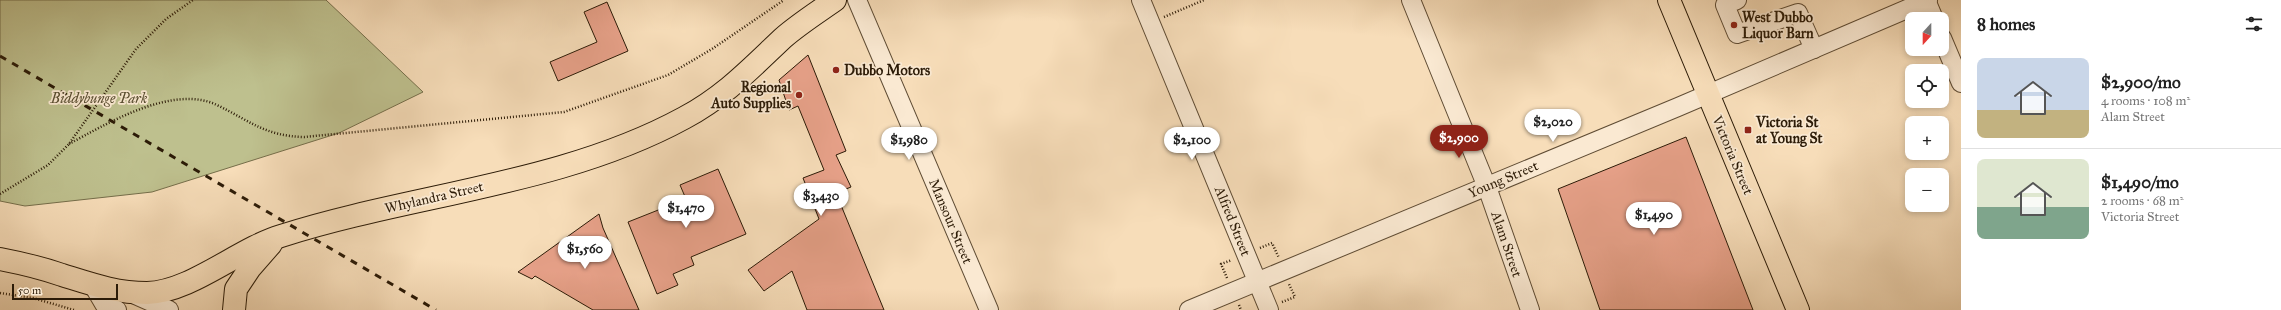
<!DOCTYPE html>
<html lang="en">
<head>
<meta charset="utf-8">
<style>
	:root { --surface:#fff; --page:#f2f2f2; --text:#222; --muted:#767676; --line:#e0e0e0; --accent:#8f2418 }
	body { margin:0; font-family:"IM FELL Great Primer",serif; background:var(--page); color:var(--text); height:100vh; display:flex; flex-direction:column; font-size:15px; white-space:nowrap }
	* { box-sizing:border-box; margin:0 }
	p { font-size:13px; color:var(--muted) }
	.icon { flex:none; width:22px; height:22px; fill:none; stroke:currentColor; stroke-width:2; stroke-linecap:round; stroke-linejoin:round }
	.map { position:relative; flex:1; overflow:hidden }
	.drawer { display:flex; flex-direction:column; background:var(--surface); width:320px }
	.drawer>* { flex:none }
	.needle { width:26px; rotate:201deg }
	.tools { position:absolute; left:1905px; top:12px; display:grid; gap:8px }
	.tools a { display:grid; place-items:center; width:44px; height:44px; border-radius:8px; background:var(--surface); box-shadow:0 2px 6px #0003; font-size:20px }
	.scale { position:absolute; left:12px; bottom:10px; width:106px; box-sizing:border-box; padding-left:4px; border:2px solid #2c1b07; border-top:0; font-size:11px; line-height:14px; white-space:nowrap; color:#2c1b07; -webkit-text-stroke:3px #fae9d2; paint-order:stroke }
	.price { position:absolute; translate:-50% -34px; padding:0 9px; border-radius:14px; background:#fff; color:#222; font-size:13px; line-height:26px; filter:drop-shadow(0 1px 2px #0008) }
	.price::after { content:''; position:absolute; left:50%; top:24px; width:12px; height:9px; margin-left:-6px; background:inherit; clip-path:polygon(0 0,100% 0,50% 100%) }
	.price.active { background:var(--accent); color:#fff }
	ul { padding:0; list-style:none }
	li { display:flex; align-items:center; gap:12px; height:100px; padding:0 16px }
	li+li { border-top:1px solid var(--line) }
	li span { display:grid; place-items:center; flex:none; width:112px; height:80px; border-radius:8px; color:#555 }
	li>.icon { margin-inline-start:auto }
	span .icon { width:48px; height:48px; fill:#fffc; stroke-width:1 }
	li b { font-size:17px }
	h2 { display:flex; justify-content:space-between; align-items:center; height:48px; padding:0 16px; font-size:17px }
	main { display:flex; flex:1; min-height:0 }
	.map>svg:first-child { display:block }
</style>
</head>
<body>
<main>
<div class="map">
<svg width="1961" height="310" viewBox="0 0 1961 310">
	<rect width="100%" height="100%" fill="#f7ddb9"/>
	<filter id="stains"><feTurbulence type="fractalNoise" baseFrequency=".005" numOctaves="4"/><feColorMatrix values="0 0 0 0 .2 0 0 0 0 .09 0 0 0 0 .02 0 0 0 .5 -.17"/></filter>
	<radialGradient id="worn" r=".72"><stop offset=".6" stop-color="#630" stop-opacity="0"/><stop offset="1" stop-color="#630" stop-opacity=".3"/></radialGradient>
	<path fill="#bec08e" stroke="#756e4a" d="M0,0h326l97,92 -84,41 -187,59 -127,14 -25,-5z"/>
	<g fill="#e7a189" stroke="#2c1b07">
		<path d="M607,2l21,49 -70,30 -8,-19 47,-20 -13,-30z"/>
		<path d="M808,55l38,96 -10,4 15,32 -15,6 48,117h-77l-15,-39 -28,20 -16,-21 71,-51 -16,-41 21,-8 -26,-64 -9,4 -10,-30z"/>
		<path d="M1686,137l67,173h-153l-42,-121z"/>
		<path d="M718,169l28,65 -55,23 3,8 -21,9 5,11 -21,9 -29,-72 58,-23 -6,-14z"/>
		<path d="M599,214l4,14 36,82h-46l-58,-34 -3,3 -14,-7z"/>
	</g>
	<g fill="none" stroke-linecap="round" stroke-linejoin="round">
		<defs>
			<g id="minor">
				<path d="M857,0l132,310"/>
				<path d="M1141,0l128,310"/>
				<path d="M1411,0l76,187 43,123"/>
				<path d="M1737,0l-12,5 12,29 61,-21 16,36"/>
				<path d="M1926,0l8,19"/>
				<path d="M1942,38l19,45"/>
				<path d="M94,287l10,17 13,6"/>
				<path d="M131,293l38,17"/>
				<path d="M1189,310l489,-203 250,-107"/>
			</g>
			<g id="highway">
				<path d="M1669,0l129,310"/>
				<path d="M0,259c21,4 42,9 62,16 29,9 54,18 85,18 44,-1 91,-44 134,-57 131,-42 280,-51 403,-118 41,-22 66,-49 99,-80 16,-14 35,-26 52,-38"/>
				<path d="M234,310l2,-21 14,-21 21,-24"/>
			</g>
		</defs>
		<use href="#minor" stroke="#5f4c34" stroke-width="20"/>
		<use href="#highway" stroke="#2c1b07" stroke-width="24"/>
		<g stroke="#2c1b07" stroke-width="2.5" stroke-dasharray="1 2" stroke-linecap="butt">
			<path d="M1164,17l40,-17"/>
			<path d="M69,144c39,-21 104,-60 148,-39 33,16 48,31 87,32l260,-25 104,-37 44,-26 72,-49"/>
			<path d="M0,194l48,-29 21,-21 67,-95 30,-30 27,-19"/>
			<path d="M1260,248l12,-5 7,15"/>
			<path d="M1227,278l-6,-14 11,-4"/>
			<path d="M0,293l33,5 41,12"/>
			<path d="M1282,302l13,-5 -6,-13"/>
			<path d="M1239,305l2,5"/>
		</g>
		<use href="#minor" stroke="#fae9d2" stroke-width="18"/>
		<use href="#highway" stroke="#f7ddb9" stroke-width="22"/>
		<path stroke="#2c1b07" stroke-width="3" stroke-dasharray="7 7" stroke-linecap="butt" d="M0,56l436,254"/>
	</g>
	<g fill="#8f2418" stroke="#fae9d2" stroke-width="1.5">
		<circle cx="1734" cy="25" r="4"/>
		<circle cx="836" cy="70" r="4"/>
		<circle cx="799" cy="95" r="4"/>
		<rect x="1744" y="126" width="8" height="8" rx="2"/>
	</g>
	<g text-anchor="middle" stroke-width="3.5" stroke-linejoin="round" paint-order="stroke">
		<g font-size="14" font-weight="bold" fill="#2c1b07" stroke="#fae9d2" text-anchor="start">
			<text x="1742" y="22">West Dubbo<tspan x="1742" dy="16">Liquor Barn</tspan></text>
			<text x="844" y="75">Dubbo Motors</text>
			<text x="791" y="92" text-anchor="end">Regional<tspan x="791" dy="16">Auto Supplies</tspan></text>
			<text x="1756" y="127">Victoria St<tspan x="1756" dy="16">at Young St</tspan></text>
		</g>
		<g font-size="14" font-style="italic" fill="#584d30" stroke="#fae9d2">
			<text x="99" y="103">Biddybunge Park</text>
		</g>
		<g font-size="14" fill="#2c1b07" stroke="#fae9d2">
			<text transform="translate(1733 155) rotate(67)" y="5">Victoria Street</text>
			<text transform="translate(1503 179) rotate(-23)" y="5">Young Street</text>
			<text transform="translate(434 197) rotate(-13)" y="5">Whylandra Street</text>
			<text transform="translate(951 221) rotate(67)" y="5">Mansour Street</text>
			<text transform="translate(1233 221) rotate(68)" y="5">Alfred Street</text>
			<text transform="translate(1507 244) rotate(71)" y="5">Alam Street</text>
		</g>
	</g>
	<rect width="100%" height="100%" filter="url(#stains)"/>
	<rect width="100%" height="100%" fill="url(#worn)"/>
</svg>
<div class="tools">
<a><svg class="needle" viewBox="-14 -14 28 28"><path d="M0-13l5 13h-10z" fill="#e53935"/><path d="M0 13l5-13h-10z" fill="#767676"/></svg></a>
<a><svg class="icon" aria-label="locate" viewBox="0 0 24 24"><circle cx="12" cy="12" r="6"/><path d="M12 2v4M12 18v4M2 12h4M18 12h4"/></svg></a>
<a>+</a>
<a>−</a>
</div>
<div class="scale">50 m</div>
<b class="price" style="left:1553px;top:143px">$2,020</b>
<b class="price active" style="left:1459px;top:159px">$2,900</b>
<b class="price" style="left:909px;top:161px">$1,980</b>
<b class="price" style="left:1192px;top:161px">$2,100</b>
<b class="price" style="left:821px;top:217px">$3,430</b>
<b class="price" style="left:686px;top:229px">$1,470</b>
<b class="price" style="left:1654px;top:236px">$1,490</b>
<b class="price" style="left:585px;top:270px">$1,560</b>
</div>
<section class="drawer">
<h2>8 homes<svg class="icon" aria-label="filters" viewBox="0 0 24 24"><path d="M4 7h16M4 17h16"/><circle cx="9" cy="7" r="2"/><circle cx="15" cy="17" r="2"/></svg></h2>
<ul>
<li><span style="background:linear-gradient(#c9d6e8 65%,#c2b280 0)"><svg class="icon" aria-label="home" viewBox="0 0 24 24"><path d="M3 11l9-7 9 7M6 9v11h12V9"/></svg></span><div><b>$2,900/mo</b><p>4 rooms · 108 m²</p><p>Alam Street</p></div></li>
<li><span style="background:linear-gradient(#dfe7d0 60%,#7fa58c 0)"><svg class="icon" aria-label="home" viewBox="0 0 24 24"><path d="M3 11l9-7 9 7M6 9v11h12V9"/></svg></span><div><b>$1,490/mo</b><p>2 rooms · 68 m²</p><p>Victoria Street</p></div></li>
</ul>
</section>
</main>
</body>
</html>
